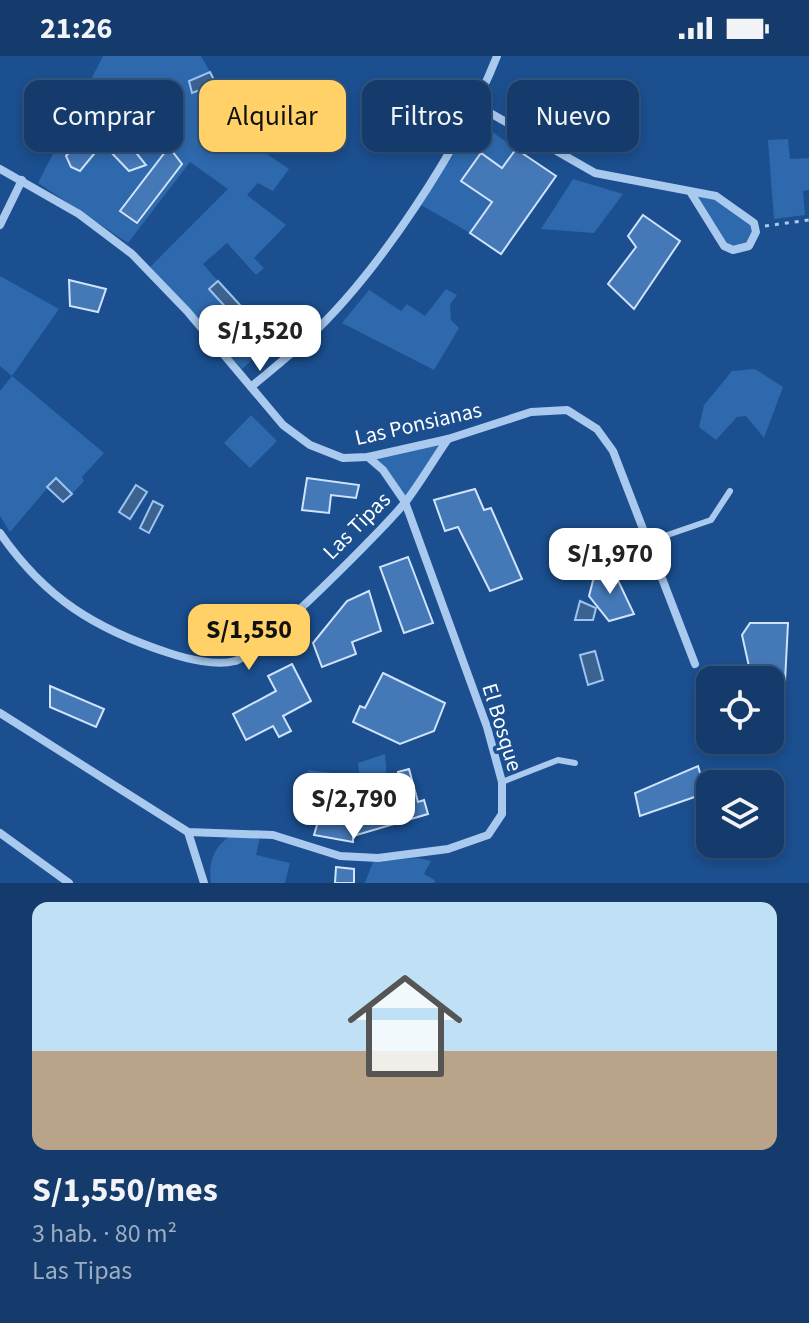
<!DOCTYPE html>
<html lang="es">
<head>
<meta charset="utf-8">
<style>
	:root { --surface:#143b6b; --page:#1d4271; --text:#f1f3f6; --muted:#9dadc1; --line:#33557e; --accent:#ffd166 }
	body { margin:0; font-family:"Source Sans 3",sans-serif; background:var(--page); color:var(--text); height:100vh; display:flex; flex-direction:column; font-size:30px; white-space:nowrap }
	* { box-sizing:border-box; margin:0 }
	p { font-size:26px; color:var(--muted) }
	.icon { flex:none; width:44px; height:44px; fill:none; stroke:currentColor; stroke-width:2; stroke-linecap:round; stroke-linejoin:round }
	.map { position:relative; height:827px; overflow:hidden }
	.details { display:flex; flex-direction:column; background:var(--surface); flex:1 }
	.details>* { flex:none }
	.top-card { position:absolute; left:24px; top:24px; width:762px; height:72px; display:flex; gap:16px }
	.fabs { position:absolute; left:696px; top:610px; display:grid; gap:16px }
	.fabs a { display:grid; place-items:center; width:88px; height:88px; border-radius:16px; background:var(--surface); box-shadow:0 4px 12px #0003,0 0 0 2px var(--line); font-size:40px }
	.price { position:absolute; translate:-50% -68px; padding:0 18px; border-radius:16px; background:#fff; color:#222; font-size:26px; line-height:52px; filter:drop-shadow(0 2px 4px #0008) }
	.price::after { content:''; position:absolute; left:50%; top:48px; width:24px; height:18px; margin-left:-12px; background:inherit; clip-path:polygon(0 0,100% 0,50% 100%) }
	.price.on { background:var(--accent); color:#111 }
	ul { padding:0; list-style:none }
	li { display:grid; align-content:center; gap:16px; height:424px; padding:0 32px }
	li+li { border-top:2px solid var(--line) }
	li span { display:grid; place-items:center; height:248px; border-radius:16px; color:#555 }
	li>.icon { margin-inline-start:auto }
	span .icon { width:144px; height:144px; fill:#fffc; stroke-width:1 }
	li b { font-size:34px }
	.pill { padding:0 28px; border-radius:16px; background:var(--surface); box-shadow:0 4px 12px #0003,0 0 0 2px var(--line); font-size:28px; line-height:72px }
	.pill.on { background:var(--accent); color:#111 }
	.status { display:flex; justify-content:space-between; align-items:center; height:56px; padding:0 40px; background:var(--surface); direction:ltr }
	.status svg { height:22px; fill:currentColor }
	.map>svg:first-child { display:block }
</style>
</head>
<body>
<div class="status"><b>21:26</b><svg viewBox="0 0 49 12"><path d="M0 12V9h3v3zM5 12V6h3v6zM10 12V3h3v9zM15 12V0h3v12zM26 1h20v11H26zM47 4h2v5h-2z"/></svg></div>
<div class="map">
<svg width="809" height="827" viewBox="0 0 809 827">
	<rect width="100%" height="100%" fill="#1b4f8f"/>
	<g fill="#2e69ad">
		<path d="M103,0h98l9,16 -21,9 3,12 24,-9 12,28 -8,10 69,47 -16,22 -15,-8 -11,12 39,30 -32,33 10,10 -8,7 -29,-32 -24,21 15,17 -9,8 52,63 -19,17 -92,-102 78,-78 -38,-27 -62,81 -90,-60z"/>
		<path d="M476,64l40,29 -14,19 -22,-14 -18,26 30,22 -22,31 -49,-28z"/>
		<path d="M788,83l2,20 19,-1v32l-6,1 2,24 -31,4 -6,-79z"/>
		<path d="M573,123l50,15 -29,39 -53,-4z"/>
		<path d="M691,137l25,3 38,27 -5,23h-25z"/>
		<path d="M0,220l59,33 -47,67 92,77 -22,24 2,4 -12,13 -17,-15 -45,53 -10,-16v-125l12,-15 -12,-10z"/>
		<path d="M446,233l11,6 -7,9 1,16 8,8 -25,42 -92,-47 27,-33 32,21 6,-7 18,12z"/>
		<path d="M755,313l28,18 -19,51 -18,-22 -9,1 -21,23 -17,-13 5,-22 28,-34z"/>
		<path d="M251,359l26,26 -27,27 -26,-25z"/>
		<path d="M448,383l-43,63 -37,-45z"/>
		<path d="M385,698l3,40 -26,6 -4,-37z"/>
		<path d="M308,714l41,5 -1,24 -41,-7z"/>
		<path d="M230,780l30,1 -4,18 34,8 -5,20h-74c-3,-20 2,-35 19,-47z"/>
		<path d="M418,802l13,3 -7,13 11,6 -1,3h-69l8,-21z"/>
	</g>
	<g fill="#3c6290" stroke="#9cc4f0" stroke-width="2">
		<path d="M210,16l6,12 -24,9 -3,-12z"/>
		<path d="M144,60l9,28 -8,8 -5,-4 -2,-30z"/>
		<path d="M218,225l22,24 -9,8 -22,-24z"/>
		<path d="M56,422l16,16 -9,8 -16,-15z"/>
		<path d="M136,429l11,7 -17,27 -11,-7z"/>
		<path d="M153,445l10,5 -14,27 -9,-5z"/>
		<path d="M580,545l16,7 -3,12h-18z"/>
		<path d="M595,595l8,29 -15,5 -8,-30z"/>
	</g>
	<g fill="#4478b7" stroke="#cfe3fa" stroke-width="2">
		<path d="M104,60l14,1 16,20 -5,7 17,21 -17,6 -21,-22h-10l-18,22 -9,-4 -5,-11 26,-29 1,-9z"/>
		<path d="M169,91l13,17 -45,59 -17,-12z"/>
		<path d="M516,93l40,27 -55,78 -31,-21 22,-31 -31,-21 20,-28 21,15z"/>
		<path d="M643,159l37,26 -46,68 -26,-25 28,-37 -8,-11z"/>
		<path d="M69,224l37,9 -8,23 -28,-6z"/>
		<path d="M307,422l52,7 -3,13 -25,-3 -2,18 -27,-3z"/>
		<path d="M475,433l9,21 7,-2 31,71 -32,12 -32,-64 -13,4 -11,-31z"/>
		<path d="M408,501l25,66 -29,10 -24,-66z"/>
		<path d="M596,513l19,5 19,40 -25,7 -20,-25z"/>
		<path d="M369,535l12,40 -29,11 4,12 -34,13 -9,-24 34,-42z"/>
		<path d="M750,567h38l-4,78h-14v-21h-18l-10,-45z"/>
		<path d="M292,608l19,37 -28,15 8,15 -12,6 -6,-11 -27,14 -13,-26 43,-23 -8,-15z"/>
		<path d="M383,617l62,30 -11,28 -34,13 -47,-22 7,-16 5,2z"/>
		<path d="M50,630l54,23 -8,18 -46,-20z"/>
		<path d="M698,710l8,27 -66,23 -5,-23z"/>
		<path d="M409,713l9,33 6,-2 4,14 -75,22v6l-39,-7 6,-20 47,4 -5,-19 26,-6 -1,-8 14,-3 -3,-11z"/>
		<path d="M336,811l18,2v14h-19z"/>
	</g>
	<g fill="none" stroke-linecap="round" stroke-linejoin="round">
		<path stroke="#a9c9ee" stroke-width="3" stroke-dasharray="4 6" stroke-linecap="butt" d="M765,170l44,-6"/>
		<g stroke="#a9c9ee" stroke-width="6">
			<path d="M650,485l61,-21 19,-29"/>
			<path d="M502,726l56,-22 17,3"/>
		</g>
		<g stroke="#a9c9ee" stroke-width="8">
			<path d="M478,50l117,67 121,23 38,27 2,9 -7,14 -16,4 -9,-4 -33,-53"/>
			<path d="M0,113l79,45 53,40 55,57 96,114 27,20 33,13 25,-1 80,-18 83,-27 36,-2 30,19 16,22 82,213"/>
			<path d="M0,169l22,-45"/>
			<path d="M251,331c19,-16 38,-31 56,-48 71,-65 155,-194 190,-283"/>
			<path d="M0,477c45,65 95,96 169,120 18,6 47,13 66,8 22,-5 154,-137 172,-161 15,-20 27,-41 41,-61"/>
			<path d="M0,657l188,119 85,3 67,21 38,2 70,-9 40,-14 14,-21v-32l-15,-55 -82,-225 -22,-32 -15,-13"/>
			<path d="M188,776l16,51"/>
			<path d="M0,777l69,50"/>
		</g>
	</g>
	<g text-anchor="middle" stroke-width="7" stroke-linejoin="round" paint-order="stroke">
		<g font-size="22" fill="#fff" stroke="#1b4f8f">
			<text transform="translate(418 367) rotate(-13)" y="8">Las Ponsianas</text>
			<text transform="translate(356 469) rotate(-45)" y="8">Las Tipas</text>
			<text transform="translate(503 671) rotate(73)" y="8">El Bosque</text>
		</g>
	</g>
</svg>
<div class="fabs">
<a><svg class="icon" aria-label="locate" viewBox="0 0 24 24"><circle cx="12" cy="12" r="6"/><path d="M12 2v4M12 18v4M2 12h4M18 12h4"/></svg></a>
<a><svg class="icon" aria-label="layers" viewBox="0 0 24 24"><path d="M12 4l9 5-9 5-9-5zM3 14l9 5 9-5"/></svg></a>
</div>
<b class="price" style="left:260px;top:317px">S/1,520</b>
<b class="price" style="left:610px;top:540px">S/1,970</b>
<b class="price on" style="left:249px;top:616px">S/1,550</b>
<b class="price" style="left:354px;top:785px">S/2,790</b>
<div class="top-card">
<a class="pill">Comprar</a>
<a class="pill on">Alquilar</a>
<a class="pill">Filtros</a>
<a class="pill">Nuevo</a>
</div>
</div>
<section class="details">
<ul>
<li><span style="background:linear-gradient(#bfe0f5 60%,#b9a48a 0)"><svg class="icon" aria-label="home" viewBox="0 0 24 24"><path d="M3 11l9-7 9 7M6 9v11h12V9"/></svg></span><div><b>S/1,550/mes</b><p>3 hab. · 80 m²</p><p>Las Tipas</p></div></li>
</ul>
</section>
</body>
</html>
